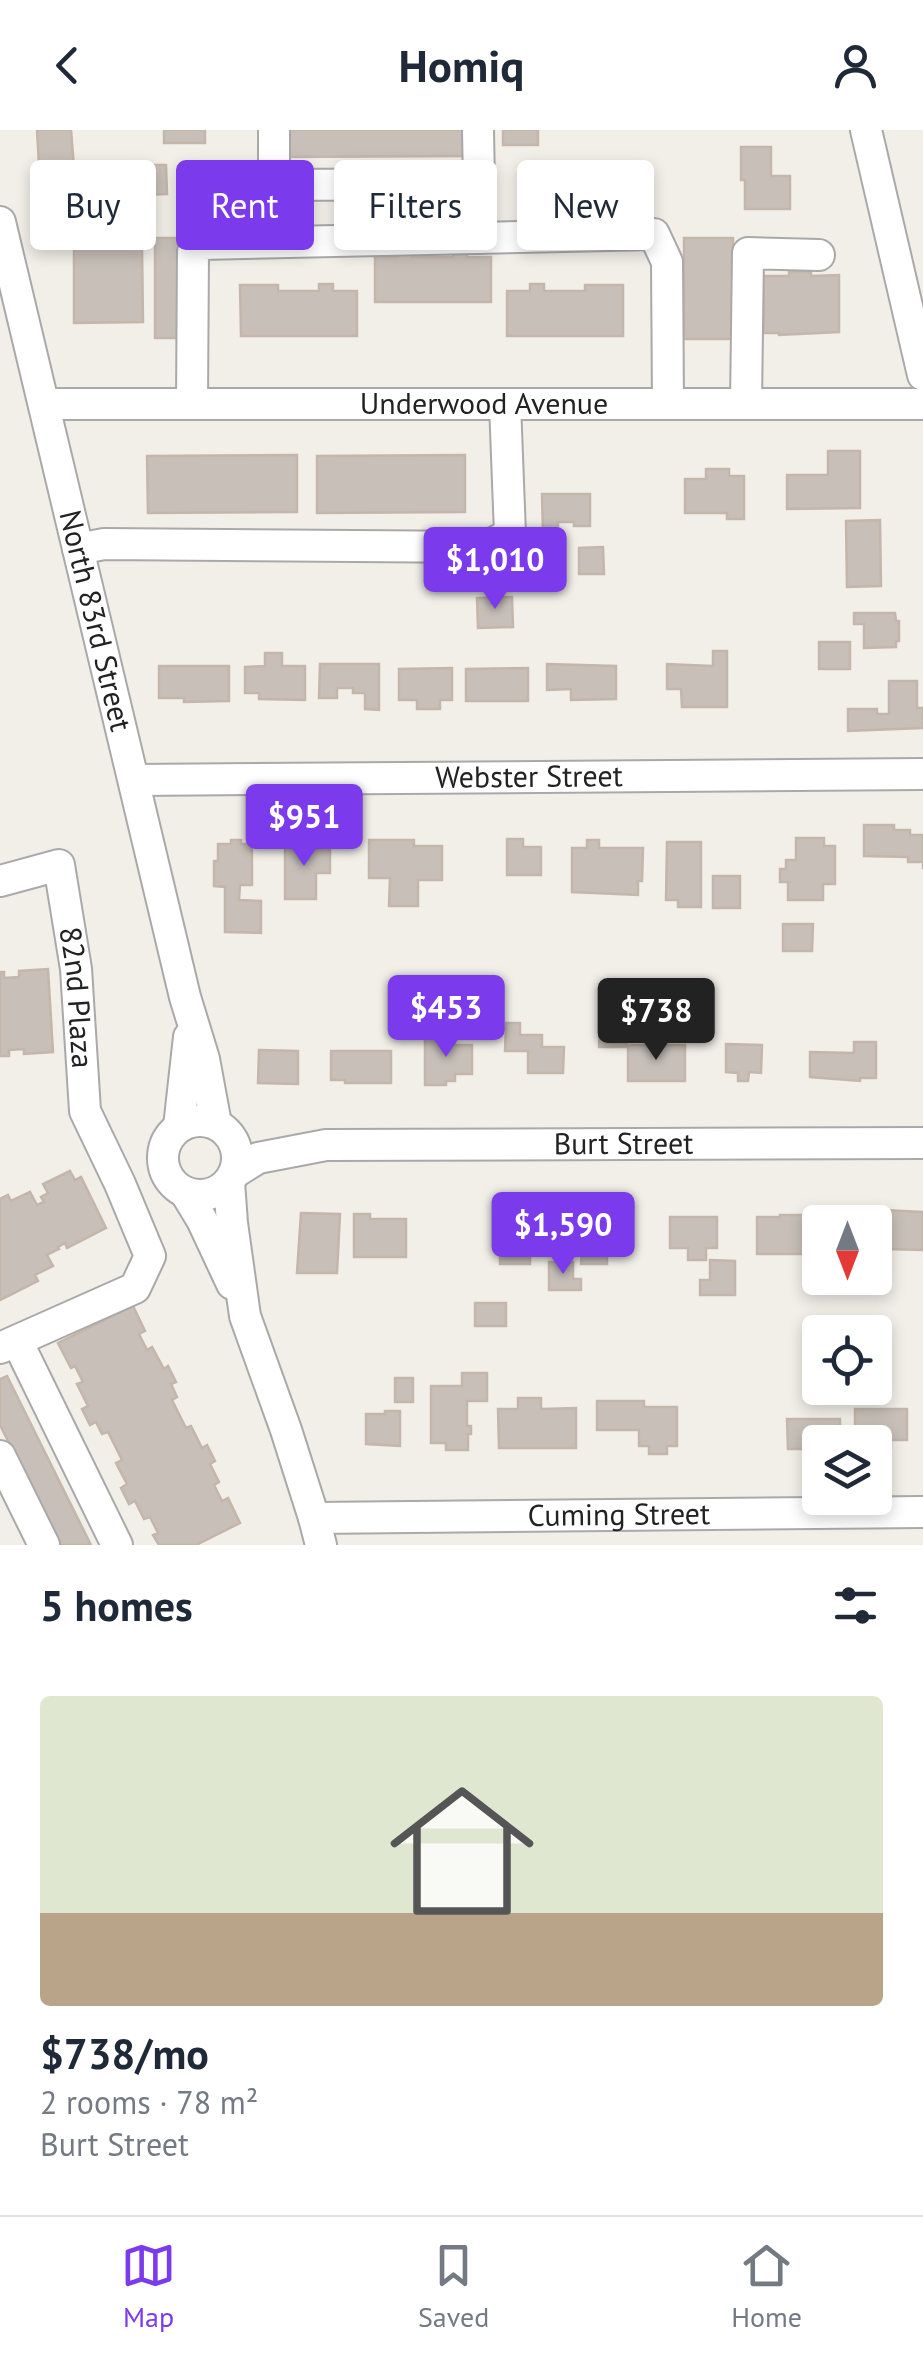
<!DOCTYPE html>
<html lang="en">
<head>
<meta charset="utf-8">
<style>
	:root { --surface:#fff; --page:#f2f2f3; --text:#1f2937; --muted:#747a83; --line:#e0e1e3; --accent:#7c3aed }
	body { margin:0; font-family:"PT Sans",sans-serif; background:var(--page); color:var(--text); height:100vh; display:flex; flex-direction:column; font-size:38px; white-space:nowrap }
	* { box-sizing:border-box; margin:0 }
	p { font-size:32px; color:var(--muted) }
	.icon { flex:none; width:55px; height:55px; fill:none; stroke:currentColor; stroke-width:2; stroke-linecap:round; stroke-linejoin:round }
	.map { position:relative; height:1415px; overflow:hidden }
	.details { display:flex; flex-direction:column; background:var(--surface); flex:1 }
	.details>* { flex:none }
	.banner { position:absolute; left:30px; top:30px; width:865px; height:90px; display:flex; gap:20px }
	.needle { width:65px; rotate:180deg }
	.controls { position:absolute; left:802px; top:1075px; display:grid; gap:20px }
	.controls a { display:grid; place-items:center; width:90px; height:90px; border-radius:10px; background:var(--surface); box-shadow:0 5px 15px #0003; font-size:50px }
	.price { position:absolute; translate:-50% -85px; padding:0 22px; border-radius:10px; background:var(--accent); color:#fff; font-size:32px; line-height:65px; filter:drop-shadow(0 2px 5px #0008) }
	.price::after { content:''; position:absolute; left:50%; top:60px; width:30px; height:22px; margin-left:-15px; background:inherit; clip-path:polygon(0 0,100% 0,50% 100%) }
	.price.active { background:#222; color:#fff }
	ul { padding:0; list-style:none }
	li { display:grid; align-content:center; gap:20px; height:530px; padding:0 40px }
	li span { display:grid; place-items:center; height:310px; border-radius:10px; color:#555 }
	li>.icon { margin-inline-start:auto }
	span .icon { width:180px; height:180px; fill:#fffc; stroke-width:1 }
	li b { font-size:42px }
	h2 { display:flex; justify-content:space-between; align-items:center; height:120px; padding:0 40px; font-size:42px }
	.chip { padding:0 35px; border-radius:10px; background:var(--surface); box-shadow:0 5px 15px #0003; font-size:35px; line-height:90px }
	.chip.active { background:var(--accent); color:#fff }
	header { display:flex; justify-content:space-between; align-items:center; height:130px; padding:0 40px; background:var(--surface); font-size:45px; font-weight:700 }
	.menu { display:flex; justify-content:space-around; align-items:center; height:140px; border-top:2px solid var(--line); background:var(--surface); font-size:28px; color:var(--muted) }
	.menu a { display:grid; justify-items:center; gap:5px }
	.menu .active { color:var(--accent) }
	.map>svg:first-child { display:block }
</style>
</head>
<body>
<header><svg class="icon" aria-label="back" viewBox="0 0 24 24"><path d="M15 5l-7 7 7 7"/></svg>Homiq<svg class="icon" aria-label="person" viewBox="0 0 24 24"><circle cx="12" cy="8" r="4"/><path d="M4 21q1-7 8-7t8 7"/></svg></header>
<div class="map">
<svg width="923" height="1415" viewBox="0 0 923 1415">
	<rect width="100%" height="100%" fill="#f2efe9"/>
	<g fill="#c7bfb8" stroke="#c4b6ab" stroke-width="2.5">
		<path d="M37,0h34l4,50 -35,2z"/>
		<rect x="164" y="0" width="41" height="13"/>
		<path d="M278,0h196l1,26 -197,1z"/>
		<rect x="503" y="0" width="35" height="15"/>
		<path d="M741,17h30v29h19v33h-45v-29h-4z"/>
		<path d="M138,35h28l1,29 -28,1z"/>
		<path d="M155,108h26l1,100h-27z"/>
		<rect x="684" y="108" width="49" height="101"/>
		<path d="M142,118l1,74 -69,1v-74z"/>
		<path d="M398,120l14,1v6h41v-7h14v7h24v45h-116v-45h23z"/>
		<path d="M789,142h22v4l28,-1v57l-60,3v-2h-15l-1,-57h26z"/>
		<path d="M319,154h14v7h24v45h-116l-1,-51h38v6h41z"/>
		<path d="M530,154h14v7h41v-6h38v51h-116v-45h23z"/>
		<path d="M828,321h32v57l-73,1v-34h41z"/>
		<path d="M297,325v57l-149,1 -1,-57z"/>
		<path d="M465,325v57l-148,1v-57z"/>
		<path d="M706,339h23v7h15v43h-17v-6h-42v-34h21z"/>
		<path d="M542,364h48v32h-16v-4h-16v13h-15z"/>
		<path d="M880,390l1,66 -34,1 -1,-66z"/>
		<path d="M603,417l1,27h-25v-26z"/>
		<path d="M512,467l1,30 -35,1 -1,-30z"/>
		<path d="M854,483h41l1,8h3v20h-3v6l-32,1v-24h-10z"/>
		<rect x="819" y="512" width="31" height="27"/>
		<path d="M713,521h14v56h-45l-1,-18h-14v-25l46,2z"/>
		<path d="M265,523h17v13h23v34l-46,-1v-6h-14v-26l20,-1z"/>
		<path d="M320,534h59v46l-14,-1v-16h-12v-5h-16v10h-18z"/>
		<path d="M547,534l69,2v33l-45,1v-11l-24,1z"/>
		<path d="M159,536h70v35l-45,1v-4h-25z"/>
		<path d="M452,538v32h-12v9h-23v-9h-18v-31z"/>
		<path d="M528,538v33h-62v-32z"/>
		<path d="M889,551h28v27h6v20l-75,3v-22h29v5h12z"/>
		<path d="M864,695h30v5h16v5h13v34v-7h-15v-5l-44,-1z"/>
		<path d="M796,708h28v8h11v38h-12v16h-35v-18h-8v-13h6v-9h10z"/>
		<path d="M507,709h16v8h18v28h-34z"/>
		<path d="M231,710h10v4h11v41h-12l-1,15 22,1v32l-36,-1v-45l-11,-1v-25h4v-17h13z"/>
		<path d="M369,710h45v6h28v34h-24v26h-29l1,-28h-21z"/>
		<path d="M587,710h12v8h44l-1,33h-4v14l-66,-3v-44h15z"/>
		<path d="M667,712h34v65h-23v-7h-12z"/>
		<path d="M285,713h32v5h13v25h-14v26h-31z"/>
		<rect x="713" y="746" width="27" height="32"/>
		<path d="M783,794h30l-1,27h-29z"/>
		<path d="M48,839l5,83 -29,2v-5l-15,1v6h-9v-84h4v6l15,-1v-6z"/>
		<path d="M600,887h27l-1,30h-27z"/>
		<path d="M506,893h14v12h22v12h22l-1,26h-35v-22h-23z"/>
		<path d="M425,907h29l1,8h17v29h-17v7h-9v4h-21z"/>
		<path d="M854,912h22v36h-16v3l-50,-4v-25l44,1z"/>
		<path d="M726,914l36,1 -1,28 -12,-1 -1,9h-10v-8l-12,-1z"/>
		<rect x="628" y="915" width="57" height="36"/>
		<path d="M259,920l39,1v33l-40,-1z"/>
		<path d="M331,921h60v32h-46v-3h-14z"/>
		<path d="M70,1041l5,9 6,-3 25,51 -39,20 -2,-5 -7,4 1,2 -12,6 6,11 -18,9 3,6 -38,19v-101l8,-4 3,6 19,-9 7,13 7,-3 -3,-5 7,-4 -5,-9z"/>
		<path d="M884,1080l39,2v38l-39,-1z"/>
		<path d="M301,1083l39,1 -3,59h-40z"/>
		<path d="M515,1083h15v51h-30v-46h15z"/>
		<path d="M354,1084h16v5h36v38h-52z"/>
		<path d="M570,1085l58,1 -1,35h-20v13h-26l1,-13h-13z"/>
		<path d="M780,1085h25v9h13v30h-61v-37h23z"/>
		<path d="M670,1087h47v31h-11v12h-18v-12h-18z"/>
		<path d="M710,1130l25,1v34h-35v-15h10z"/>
		<path d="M549,1132h24v17h8v11h-32z"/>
		<rect x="475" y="1173" width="31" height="23"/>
		<path d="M133,1176l12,25 -6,3 8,16 5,-3 12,22 4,-3 8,16 -5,2 6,13 -5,3 14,28 5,-2 11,22 5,-3 8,16 -5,3 9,18 -5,3 8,16 6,-3 12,25 -44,22h-37l-6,-10 5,-2 -8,-16 -6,2 -9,-18 -6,3 -8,-16 6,-4 -11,-21 6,-3 -14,-28 -6,2 -6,-12 -6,3 -8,-16 6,-3 -11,-22 6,-2 -8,-16 -4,2 -13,-25z"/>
		<path d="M462,1243h25v28h-20v25h4v8h-3v16h-22v-7h-15v-57h31z"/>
		<path d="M7,1246l84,169h-31l-60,-120v-46z"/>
		<rect x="395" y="1248" width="18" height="24"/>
		<path d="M518,1268h23v11l35,-1v40h-77l-1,-39h20z"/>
		<path d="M597,1271h47v6h33v39h-10v8h-18v-8h-10v-16h-42z"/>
		<path d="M855,1279h52v31h-16v8h-12v-7h-24z"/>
		<path d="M385,1281h15v35l-34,-2v-30h19z"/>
		<path d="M787,1289h53v23h-20v13h-10v-6h-22z"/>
	</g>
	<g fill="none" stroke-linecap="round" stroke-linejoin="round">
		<defs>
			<g id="minor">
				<path d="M274,0v112"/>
				<path d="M478,0l2,108"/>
				<path d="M866,0l57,245"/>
				<path d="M274,55l205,-1"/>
				<path id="s1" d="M0,92l185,775 19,62 12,65"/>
				<path id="s2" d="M44,274h879"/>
				<path d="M192,274l1,-152 8,-8 453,-10 13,28 1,142"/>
				<path d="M746,274l2,-151 71,2"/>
				<path d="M78,419l26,-5 382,3 24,-13 -5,-130"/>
				<path id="s3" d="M134,650l789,-6"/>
				<path id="s4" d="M0,751l59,-16 17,104 9,142 35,73 30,72 -15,32 -135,60"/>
				<circle cx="200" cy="1028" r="37"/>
				<path d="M179,997l10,-90"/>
				<path id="s5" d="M234,1043l24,-15 68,-13 597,-2"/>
				<path d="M229,1052l3,41 13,93 41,114 28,88 7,27"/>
				<path d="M185,1062l17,28 30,64"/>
				<path d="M17,1211l100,204"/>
				<path d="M0,1326l44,89"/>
				<path id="s6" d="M314,1388l609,-6"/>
			</g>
		</defs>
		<use href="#minor" stroke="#a9a9a9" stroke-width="34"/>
		<use href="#minor" stroke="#fff" stroke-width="30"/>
	</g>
	<g text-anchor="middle" stroke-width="8" stroke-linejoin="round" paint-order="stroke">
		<g font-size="30" fill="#222" stroke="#fff">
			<text dy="10" stroke="none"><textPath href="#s2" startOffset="440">Underwood Avenue</textPath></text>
			<text dy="10" stroke="none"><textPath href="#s1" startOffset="410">North 83rd Street</textPath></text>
			<text dy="10" stroke="none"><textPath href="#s3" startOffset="395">Webster Street</textPath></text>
			<text dy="10" stroke="none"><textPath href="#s4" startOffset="195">82nd Plaza</textPath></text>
			<text dy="10" stroke="none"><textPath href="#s5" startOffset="395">Burt Street</textPath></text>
			<text dy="10" stroke="none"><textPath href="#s6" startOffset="305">Cuming Street</textPath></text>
		</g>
	</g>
</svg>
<div class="controls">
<a><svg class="needle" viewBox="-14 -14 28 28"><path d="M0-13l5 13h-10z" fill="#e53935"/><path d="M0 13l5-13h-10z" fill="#747a83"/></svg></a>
<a><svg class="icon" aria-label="locate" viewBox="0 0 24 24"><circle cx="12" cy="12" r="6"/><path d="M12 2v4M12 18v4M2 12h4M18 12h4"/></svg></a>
<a><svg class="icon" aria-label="layers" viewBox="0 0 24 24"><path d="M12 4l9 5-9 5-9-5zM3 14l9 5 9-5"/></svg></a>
</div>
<b class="price" style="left:495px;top:482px">$1,010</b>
<b class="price" style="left:304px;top:739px">$951</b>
<b class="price" style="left:446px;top:930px">$453</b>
<b class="price active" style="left:656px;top:933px">$738</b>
<b class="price" style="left:563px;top:1147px">$1,590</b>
<div class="banner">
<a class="chip">Buy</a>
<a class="chip active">Rent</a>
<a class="chip">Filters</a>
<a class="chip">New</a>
</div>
</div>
<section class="details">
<h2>5 homes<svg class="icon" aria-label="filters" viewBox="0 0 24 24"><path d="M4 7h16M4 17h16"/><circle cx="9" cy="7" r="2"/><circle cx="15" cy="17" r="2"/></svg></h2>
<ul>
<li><span style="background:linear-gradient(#dfe7d0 70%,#b9a48a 0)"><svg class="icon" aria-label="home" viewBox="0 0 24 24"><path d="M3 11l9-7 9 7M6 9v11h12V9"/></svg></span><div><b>$738/mo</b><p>2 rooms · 78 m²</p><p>Burt Street</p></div></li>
</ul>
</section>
<nav class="menu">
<a class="active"><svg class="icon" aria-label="map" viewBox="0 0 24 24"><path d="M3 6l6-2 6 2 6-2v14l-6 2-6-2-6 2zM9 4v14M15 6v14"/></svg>Map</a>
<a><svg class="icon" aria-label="saved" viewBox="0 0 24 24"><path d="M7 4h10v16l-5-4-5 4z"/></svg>Saved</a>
<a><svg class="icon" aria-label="home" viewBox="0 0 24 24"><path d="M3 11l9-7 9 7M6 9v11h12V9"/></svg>Home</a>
</nav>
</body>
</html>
